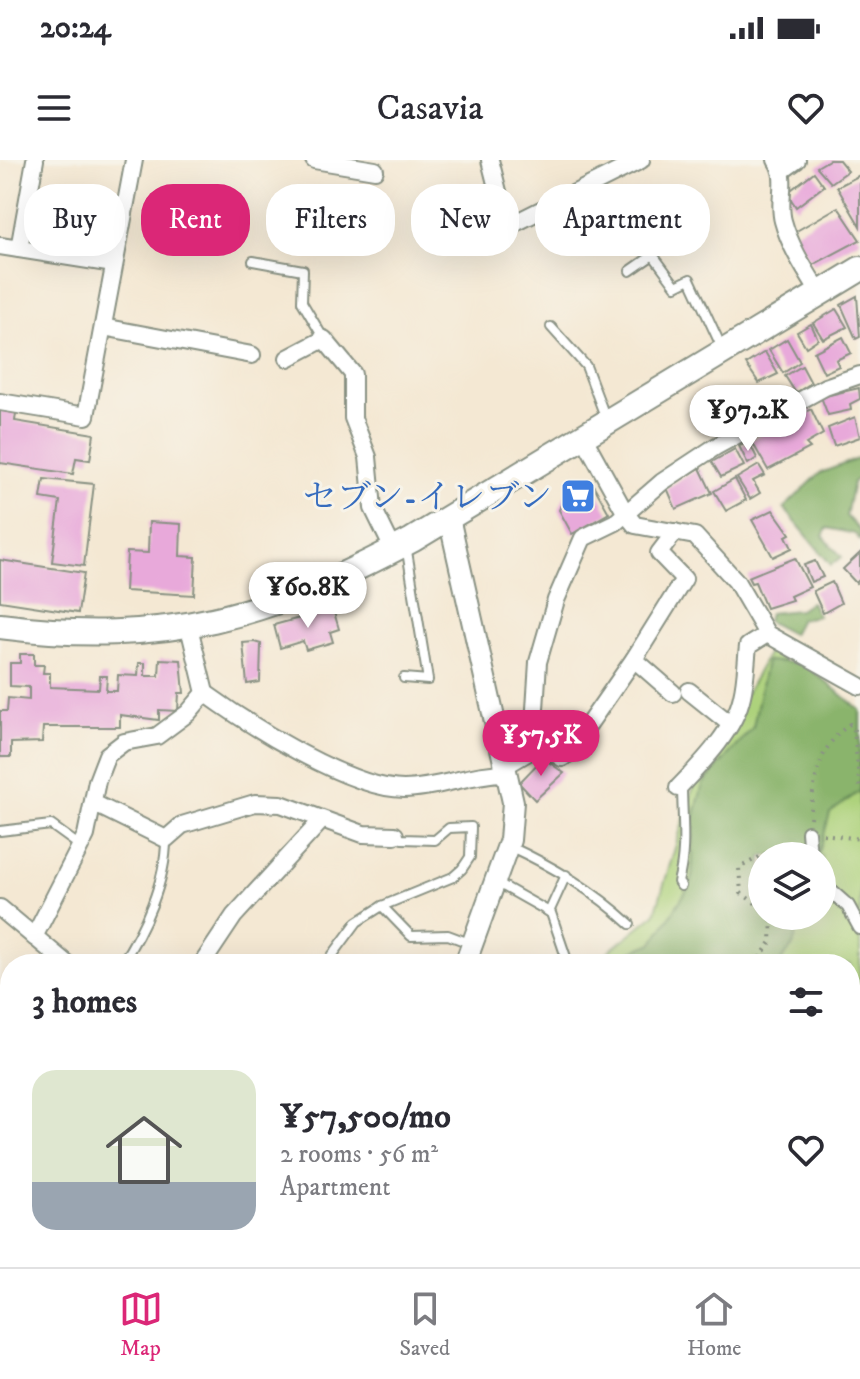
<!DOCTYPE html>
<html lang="en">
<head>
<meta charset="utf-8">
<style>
	:root { --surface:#fff; --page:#f2f2f3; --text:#2b2b33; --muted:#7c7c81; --line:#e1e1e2; --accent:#db2777 }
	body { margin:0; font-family:"IM FELL DW Pica","Noto Serif JP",serif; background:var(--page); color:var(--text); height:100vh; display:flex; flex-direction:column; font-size:30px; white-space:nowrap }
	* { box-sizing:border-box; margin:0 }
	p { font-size:26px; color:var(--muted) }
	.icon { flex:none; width:44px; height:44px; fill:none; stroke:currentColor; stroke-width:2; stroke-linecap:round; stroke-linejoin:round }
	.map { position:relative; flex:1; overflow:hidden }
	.panel { position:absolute; left:0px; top:794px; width:860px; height:314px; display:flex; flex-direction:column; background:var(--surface); border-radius:32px 32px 0 0; box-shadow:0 8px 32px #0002 }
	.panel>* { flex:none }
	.hud { position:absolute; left:24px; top:24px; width:812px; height:72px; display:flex; gap:16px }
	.controls { position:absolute; left:748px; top:682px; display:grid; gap:16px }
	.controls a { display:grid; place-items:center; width:88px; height:88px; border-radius:50%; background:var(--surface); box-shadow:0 8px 32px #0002; font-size:40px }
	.price { position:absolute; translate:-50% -68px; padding:0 18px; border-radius:28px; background:#fff; color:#222; font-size:26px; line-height:52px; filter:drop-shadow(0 2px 4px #0008) }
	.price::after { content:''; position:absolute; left:50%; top:48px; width:24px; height:18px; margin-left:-12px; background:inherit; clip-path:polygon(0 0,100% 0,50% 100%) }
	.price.active { background:var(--accent); color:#fff }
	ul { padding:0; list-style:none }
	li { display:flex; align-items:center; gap:24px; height:200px; padding:0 32px }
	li+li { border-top:2px solid var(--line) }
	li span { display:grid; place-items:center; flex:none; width:224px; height:160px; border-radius:24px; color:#555 }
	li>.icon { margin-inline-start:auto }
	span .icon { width:96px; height:96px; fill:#fffc; stroke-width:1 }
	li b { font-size:34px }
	h2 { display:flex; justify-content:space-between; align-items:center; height:96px; padding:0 32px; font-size:34px }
	.tag { padding:0 28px; border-radius:32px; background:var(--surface); box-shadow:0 8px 32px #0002; font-size:28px; line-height:72px }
	.tag.active { background:var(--accent); color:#fff }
	.status { display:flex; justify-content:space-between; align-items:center; height:56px; padding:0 40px; background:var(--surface); direction:ltr }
	.status svg { height:22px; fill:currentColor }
	header { display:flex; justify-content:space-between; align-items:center; height:104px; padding:0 32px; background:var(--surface); font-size:36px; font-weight:600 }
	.menu { display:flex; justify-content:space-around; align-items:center; height:112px; border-top:2px solid var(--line); background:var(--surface); font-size:22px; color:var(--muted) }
	.menu a { display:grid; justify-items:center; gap:4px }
	.menu .active { color:var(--accent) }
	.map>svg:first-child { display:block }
</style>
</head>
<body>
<div class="status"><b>20:24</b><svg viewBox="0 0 49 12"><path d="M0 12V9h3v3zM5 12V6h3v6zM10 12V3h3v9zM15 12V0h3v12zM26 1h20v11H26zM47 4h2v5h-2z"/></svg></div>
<header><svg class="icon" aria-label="menu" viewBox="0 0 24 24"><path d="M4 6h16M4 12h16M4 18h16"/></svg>Casavia<svg class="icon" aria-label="heart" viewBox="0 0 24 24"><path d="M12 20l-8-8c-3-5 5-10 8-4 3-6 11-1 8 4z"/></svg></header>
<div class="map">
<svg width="860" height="1107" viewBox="0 0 860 1107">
	<rect width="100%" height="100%" fill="#f7f3e8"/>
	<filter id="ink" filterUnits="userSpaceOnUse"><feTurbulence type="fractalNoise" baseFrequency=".0125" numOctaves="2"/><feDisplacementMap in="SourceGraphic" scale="16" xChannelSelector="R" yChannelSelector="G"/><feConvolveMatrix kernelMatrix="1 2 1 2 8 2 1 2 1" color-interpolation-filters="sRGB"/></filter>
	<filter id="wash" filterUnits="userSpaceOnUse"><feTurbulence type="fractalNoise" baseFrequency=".006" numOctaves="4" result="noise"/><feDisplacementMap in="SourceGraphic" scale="32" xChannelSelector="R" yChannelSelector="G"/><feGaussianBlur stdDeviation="1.8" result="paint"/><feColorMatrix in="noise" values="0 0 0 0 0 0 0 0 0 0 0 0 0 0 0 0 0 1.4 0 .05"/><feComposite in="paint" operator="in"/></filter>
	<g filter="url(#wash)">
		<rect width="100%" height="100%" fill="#f4e8d3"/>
		<g fill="#add27c" stroke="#668858" stroke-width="2" fill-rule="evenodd">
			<path d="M770,489l90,81v388l-10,-3v-151h-257l62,-50 37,-122zM762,696h60v60h-60z"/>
			<path d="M561,1098h194l-6,9h-182z"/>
		</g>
		<g fill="#8ab46c" stroke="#547850" stroke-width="2">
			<path d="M860,298v20l-7,4 -7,34 14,15v9l-5,-6 -28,-6 -4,8 19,21 -11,8 -47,-57 36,-35z"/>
			<path d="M811,442l7,14 -18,3 -8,15 -25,-13 2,-8 30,-3z"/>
			<path d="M766,501l37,2 57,47v81l-30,22 -12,43h-56v60h39l-8,30 -15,18h-178l53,-21 39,-61 2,-64 9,-34 50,-57z"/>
		</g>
		<g id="blocks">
			<g fill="#e8a9da">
				<path d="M829,0h10l9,11 -17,12 -14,-16z"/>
				<path d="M814,12l10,14 -28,21 -9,-14z"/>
				<path d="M860,15v51l-23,-39z"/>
				<path d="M838,47l22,33 -47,25 -20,-32z"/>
				<path d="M857,136l3,41 -4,2 -15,-34z"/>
				<path d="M836,149l11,18 -24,12 -10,-16z"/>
				<path d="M811,164l7,15 -12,8 -9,-15z"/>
				<path d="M843,177l8,16 -15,7 3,6 -15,7 -10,-21z"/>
				<path d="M787,179l13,23 -17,11 -14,-23z"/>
				<path d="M765,192l13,22 -19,9 -13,-19z"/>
				<path d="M802,206l9,17 -15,10 -11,-17z"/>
				<path d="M859,228l1,11 -10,5 1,6 -23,5 -7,-18z"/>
				<path d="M811,249l12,25 -17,10 4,4 -42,22 -17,-30z"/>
				<path d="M0,250l16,3 -1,8 79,13 -4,26 -14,-2 -3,16 -73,-11z"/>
				<path d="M855,257l5,20 -26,9 -6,-18z"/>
				<path d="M749,282l8,16 -9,6 -9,-18z"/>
				<path d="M735,289l9,17 -23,11 -9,-15z"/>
				<path d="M759,305l6,10 -12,6 7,12 -10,6 -13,-21z"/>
				<path d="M700,308l12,25 -36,16 -9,-21z"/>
				<path d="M44,319l50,5 -10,82 -32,-4 8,-61 -19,-3z"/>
				<path d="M735,319l11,21 -20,11 -12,-20z"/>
				<path d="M591,321l18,32 -37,21 -13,-24 6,-15z"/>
				<path d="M773,350l17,24 -4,2 6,12 -19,9 -21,-37z"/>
				<path d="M149,362l32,2 -1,32 16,1 -2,38 -69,-4 2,-39 21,1z"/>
				<path d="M860,393v26l-4,4 -13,-14z"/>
				<path d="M795,398l15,29 -20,9 2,4 -26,8 -11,-26 -4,1 -3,-6z"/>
				<path d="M0,400l84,13 -6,40 -78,-12z"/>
				<path d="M815,401l8,16 -12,5 -7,-17z"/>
				<path d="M832,422l9,21 -18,10 -10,-22z"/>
				<path d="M333,449l6,20 -9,3 3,10 -27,8 -3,-9 -23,7 -6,-23z"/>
				<path d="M254,482l7,2 -1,38 -13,2 -4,-41z"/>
				<path d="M20,494h14v11h10l-1,8h7v14l49,2 1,-13h7l-1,15h11l1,-16 20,1 1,-13h6v13h14l1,-17 21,1 3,33h-5l-1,18 -19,-1v10l-39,-5v12h-77l-1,15 -31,1v14h-11v-46h7l1,-13 21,2v-13l-19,-1v-23h10z"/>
				<path d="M543,598l21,15 -29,27 -16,-17z"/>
			</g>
		</g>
	</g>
	<g filter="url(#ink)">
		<use href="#blocks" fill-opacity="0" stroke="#8a9284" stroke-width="2"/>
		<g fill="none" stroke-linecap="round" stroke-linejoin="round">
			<defs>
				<g id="service">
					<path d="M253,101l50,9 -1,32 22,37"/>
					<path d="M630,111l23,-16 23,31 14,-7 32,69"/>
					<path d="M551,167l35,39 20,53"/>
					<path d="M404,518l24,2 -22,-135"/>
					<path d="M0,671l51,-6 29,21"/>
					<path d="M509,686c45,21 84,44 121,78"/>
					<path d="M496,722l55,31 17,50"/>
					<path d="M681,726l-3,-4c9,-33 4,-63 4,-97"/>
					<path d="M382,746l29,30 37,-1 24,9"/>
					<path d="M549,752l17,-37"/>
					<path d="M121,804c23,-34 45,-83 45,-124"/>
					<path d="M326,804l31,-42 25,-16 71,-29 9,-8 8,-12 1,-30 -22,1 -14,12 -33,-1 -7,-4"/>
					<path d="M323,1098l2,9"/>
				</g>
				<g id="pedestrian">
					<path d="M808,672l2,24"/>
					<path d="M822,723l26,23 12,22"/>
					<path d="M850,888l3,-36 7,-12"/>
					<path d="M850,916l10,-12"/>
				</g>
				<g id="minor">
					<path d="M314,0l61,10"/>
					<path d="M490,0l17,67 134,-67"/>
					<path d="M776,0c13,19 1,40 7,61 7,26 23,50 37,73"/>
					<path d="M783,10l14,-10"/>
					<path d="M0,86l114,18"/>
					<path d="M19,89l16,-89"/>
					<path d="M103,167l149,28"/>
					<path d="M288,198l36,-19 29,35v44l15,39 5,51 21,43"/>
					<path d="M0,242l86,14 48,-256"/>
					<path d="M584,278l42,76 9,11 60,11 41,45 31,53 93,52"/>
					<path d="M634,499l39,34"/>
					<path d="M689,531l40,32"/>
					<path d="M205,533c44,32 145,96 199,96 37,-1 66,-16 103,-16"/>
					<path d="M533,580l29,18 6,-4 66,-95 50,-80 -25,-26 16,-21"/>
					<path d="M505,606l22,-13 6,-13 5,-78 18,-62 27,-62 33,-16 46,-40 53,-35 110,-60 35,-12"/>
					<path d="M678,628c23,-24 57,-58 64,-92 4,-16 4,-33 6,-50l19,-12"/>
					<path d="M93,643l73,36 16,-14 73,-22 26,1 82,30 32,1"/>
					<path d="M0,748l67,56"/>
					<path d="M34,777l52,-102 11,-54 10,-26 17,-13 33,-6 31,-23 17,-20 -16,-66"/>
					<path d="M202,804l32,-48 87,-95"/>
					<path d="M0,908l10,-12"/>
					<path d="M850,1065l10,7"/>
					<path d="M93,1098l1,9"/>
					<path d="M188,1098l2,9"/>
					<path d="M249,1098l1,9"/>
					<path d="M551,1098l5,9"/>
					<path d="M786,1107l5,-9"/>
				</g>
				<g id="tertiary">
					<path d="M449,358l64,284 -3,38 -45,124"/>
					<path d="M399,1107l1,-9"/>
				</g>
				<path id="secondary" d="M0,466c165,21 268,-9 412,-86l448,-271"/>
			</defs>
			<use href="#service" stroke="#8a9284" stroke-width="12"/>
			<use href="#pedestrian" stroke="#8a9284" stroke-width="16"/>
			<use href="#minor" stroke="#8a9284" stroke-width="20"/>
			<use href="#tertiary" stroke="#8a9284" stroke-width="24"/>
			<use href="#secondary" stroke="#8a9284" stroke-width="28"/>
			<g stroke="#8a9284" stroke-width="4" stroke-dasharray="2 6" stroke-linecap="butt">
				<path d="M810,658c4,-37 7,-71 40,-94l4,6 6,60"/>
				<path d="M823,674l37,5"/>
				<path d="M762,748l-21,-15 -2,-25 26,-14 29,-9"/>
				<path d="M755,804l16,-22 1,-26"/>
				<path d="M850,938l6,4 4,-7"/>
			</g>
			<use href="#service" stroke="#fff" stroke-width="8"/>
			<use href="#pedestrian" stroke="#fff" stroke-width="12"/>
			<use href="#minor" stroke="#fff" stroke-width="16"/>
			<use href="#tertiary" stroke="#fff" stroke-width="20"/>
			<use href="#secondary" stroke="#fff" stroke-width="24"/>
		</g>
	</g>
	<defs>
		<symbol id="supermarket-square" viewBox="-11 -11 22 22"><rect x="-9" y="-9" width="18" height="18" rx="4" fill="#3f7fe0" stroke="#f7f3e8"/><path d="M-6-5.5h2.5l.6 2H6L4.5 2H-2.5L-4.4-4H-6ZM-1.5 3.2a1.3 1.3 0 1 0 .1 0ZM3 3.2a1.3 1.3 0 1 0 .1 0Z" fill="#fff"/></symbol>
	</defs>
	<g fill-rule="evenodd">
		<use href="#supermarket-square" x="558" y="316" width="40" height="40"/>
	</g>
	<g text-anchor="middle" stroke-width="6" stroke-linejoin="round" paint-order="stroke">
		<g font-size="34" fill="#366cbe" stroke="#f7f3e8" text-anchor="end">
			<text x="552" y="348">セブン-イレブン</text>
		</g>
	</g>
</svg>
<div class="controls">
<a><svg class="icon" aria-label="layers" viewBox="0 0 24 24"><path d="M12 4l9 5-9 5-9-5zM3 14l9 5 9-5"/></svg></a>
</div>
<b class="price" style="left:748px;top:293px">¥97.2K</b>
<b class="price" style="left:308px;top:470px">¥60.8K</b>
<b class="price active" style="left:541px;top:618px">¥57.5K</b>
<div class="hud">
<a class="tag">Buy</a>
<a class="tag active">Rent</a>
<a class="tag">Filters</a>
<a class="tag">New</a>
<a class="tag">Apartment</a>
</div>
<section class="panel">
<h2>3 homes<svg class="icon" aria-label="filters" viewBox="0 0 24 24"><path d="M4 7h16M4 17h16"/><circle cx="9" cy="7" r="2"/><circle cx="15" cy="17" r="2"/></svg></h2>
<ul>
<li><span style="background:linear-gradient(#dfe7d0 70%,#9aa5b1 0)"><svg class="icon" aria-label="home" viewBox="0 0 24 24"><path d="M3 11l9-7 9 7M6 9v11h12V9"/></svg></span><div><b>¥57,500/mo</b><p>2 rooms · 56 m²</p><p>Apartment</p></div><svg class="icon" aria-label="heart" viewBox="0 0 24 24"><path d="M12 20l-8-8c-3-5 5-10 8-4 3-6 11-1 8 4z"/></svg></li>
</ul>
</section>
</div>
<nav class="menu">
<a class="active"><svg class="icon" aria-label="map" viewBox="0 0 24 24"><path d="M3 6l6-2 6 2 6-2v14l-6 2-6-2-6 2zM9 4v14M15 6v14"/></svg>Map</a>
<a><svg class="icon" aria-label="saved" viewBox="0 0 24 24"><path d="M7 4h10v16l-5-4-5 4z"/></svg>Saved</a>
<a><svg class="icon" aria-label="home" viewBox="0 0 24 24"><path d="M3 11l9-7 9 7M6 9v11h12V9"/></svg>Home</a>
</nav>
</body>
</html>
